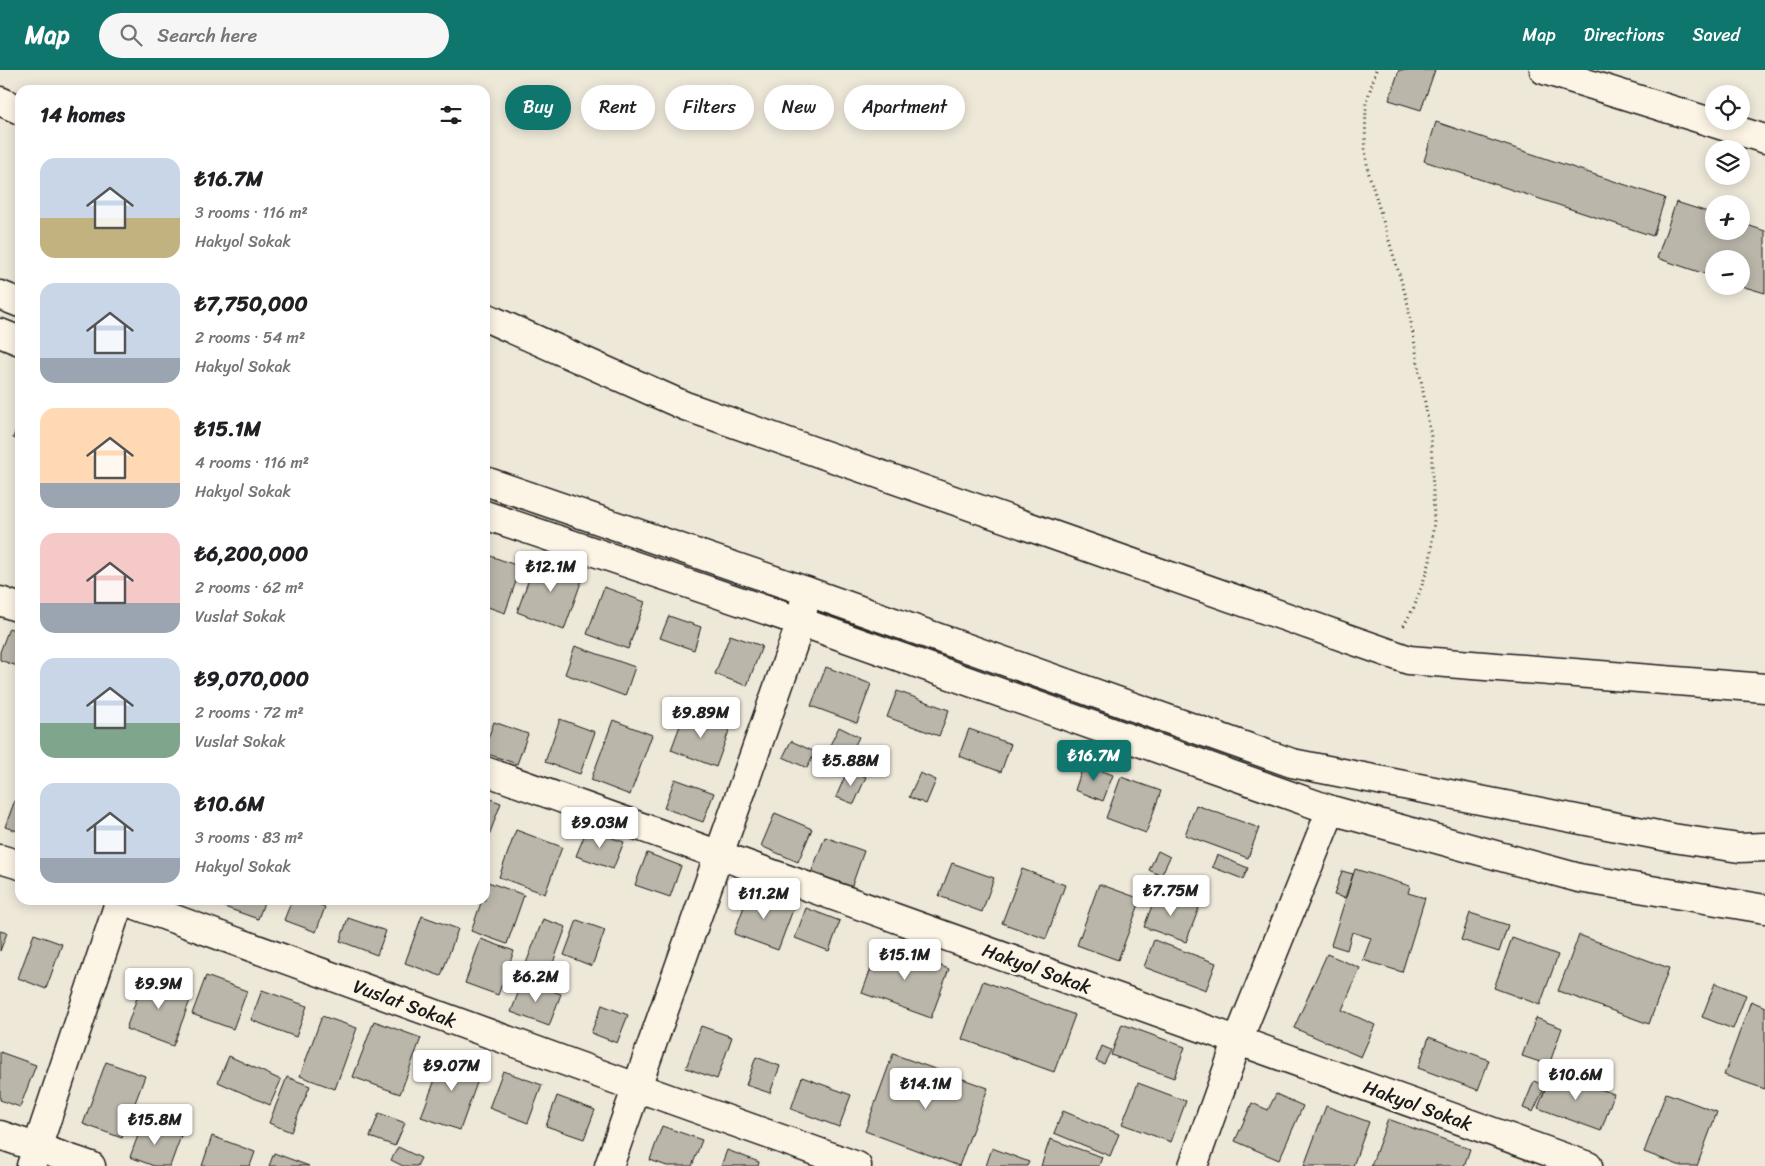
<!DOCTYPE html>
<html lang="en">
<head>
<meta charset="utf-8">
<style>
	:root { --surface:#fff; --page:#f6f6f6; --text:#202124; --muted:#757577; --accent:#0f766e }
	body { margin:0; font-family:Sriracha,sans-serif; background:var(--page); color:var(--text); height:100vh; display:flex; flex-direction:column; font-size:19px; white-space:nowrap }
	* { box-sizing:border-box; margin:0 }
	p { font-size:16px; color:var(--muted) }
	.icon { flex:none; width:28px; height:28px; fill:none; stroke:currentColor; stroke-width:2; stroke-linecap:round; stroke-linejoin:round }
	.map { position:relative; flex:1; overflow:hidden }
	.drawer { position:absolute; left:15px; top:15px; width:475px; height:820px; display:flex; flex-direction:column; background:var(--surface); border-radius:15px; box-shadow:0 2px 12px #0003 }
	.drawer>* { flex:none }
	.banner { position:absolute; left:505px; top:15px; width:475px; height:45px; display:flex; gap:10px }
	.controls { position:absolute; left:1705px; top:15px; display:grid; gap:10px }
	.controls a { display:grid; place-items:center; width:45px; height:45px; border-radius:50%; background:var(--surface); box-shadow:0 2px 12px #0003; font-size:25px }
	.price { position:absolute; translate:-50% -42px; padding:0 11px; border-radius:5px; background:#fff; color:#222; font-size:16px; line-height:32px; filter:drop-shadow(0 1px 2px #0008) }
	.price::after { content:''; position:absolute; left:50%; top:30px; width:15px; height:11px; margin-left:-8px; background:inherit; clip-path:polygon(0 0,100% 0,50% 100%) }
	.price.active { background:var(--accent); color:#fff }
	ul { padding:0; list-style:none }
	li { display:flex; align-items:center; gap:15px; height:125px; padding:0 25px }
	li span { display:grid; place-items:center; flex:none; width:140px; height:100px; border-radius:15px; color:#555 }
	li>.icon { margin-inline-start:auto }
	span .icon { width:60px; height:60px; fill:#fffc; stroke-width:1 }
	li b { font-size:21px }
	h2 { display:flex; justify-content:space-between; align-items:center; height:60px; padding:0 25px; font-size:21px }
	.chip { padding:0 18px; border-radius:22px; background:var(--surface); box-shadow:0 2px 12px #0003; font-size:18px; line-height:45px }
	.chip.active { background:var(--accent); color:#fff }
	header { display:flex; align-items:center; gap:30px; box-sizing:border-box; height:70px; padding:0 25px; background:var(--accent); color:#fff }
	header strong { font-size:24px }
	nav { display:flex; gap:28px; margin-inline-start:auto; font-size:18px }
	.search { width:350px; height:45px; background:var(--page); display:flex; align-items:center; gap:12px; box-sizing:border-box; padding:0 18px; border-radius:28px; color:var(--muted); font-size:19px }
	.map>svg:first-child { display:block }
</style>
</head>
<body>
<header>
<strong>Map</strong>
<div class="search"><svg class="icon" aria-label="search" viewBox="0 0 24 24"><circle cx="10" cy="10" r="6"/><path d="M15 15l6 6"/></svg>Search here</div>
<nav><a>Map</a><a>Directions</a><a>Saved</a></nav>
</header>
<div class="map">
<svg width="1765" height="1096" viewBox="0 0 1765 1096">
	<rect width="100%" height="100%" fill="#eee8d9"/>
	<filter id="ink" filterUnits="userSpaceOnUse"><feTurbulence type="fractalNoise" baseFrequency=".02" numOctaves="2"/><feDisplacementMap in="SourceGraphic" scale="10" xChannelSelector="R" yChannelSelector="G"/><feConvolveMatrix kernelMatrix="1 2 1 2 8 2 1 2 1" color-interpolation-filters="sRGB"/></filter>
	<g filter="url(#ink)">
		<g fill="#bab6aa" stroke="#1c1c1c">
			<path d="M1399,0h36l-14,40 -32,-10z"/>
			<path d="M1436,52l229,76 -12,38 -229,-75z"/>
			<path d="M1676,132l38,12v17h27v-8l24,8v62l-24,-7v-27h-27v18l-57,-19z"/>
			<path d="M20,348v22l-7,-2z"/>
			<path d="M485,484l36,13 -16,46 -20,-7z"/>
			<path d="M537,487l47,17 -20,56 -47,-18z"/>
			<path d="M604,517l41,15 -17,47 -41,-15z"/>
			<path d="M669,546l32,11 -7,23 -34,-12z"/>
			<path d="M9,558l11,4v35l-20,-7v-8z"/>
			<path d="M730,565l32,11 -15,40 -32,-12z"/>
			<path d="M575,576l60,21 -10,29 -60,-22z"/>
			<path d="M826,597l45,17 -14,39 -46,-17z"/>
			<path d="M897,621l52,19 -10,26 -52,-19z"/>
			<path d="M685,642l45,16 -14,39 -45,-17z"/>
			<path d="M560,649l35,13 -15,42 -35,-12z"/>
			<path d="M613,650l39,15 -22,60 -39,-15z"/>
			<path d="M494,652l34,12 -11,30 -32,-11v-13l2,1z"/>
			<path d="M839,657l20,10 -20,40 -20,-10z"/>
			<path d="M969,659l42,15 -10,28 -42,-16z"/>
			<path d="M791,671l24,11 -8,16 -24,-11z"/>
			<path d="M1084,694l29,11 -10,26 -28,-11z"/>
			<path d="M848,699l18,8 -12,27 -18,-7z"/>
			<path d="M920,703l16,7 -10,24 -17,-7z"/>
			<path d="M1121,707l40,14 -15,42 -40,-15z"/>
			<path d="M675,709l39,14 -11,29 -39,-14z"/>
			<path d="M485,727l16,6 -16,43z"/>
			<path d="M15,730l5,2v30l-15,-5z"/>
			<path d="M1196,735l63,23 -11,30 -63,-23z"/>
			<path d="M775,743l37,16 -14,33 -37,-16z"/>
			<path d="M587,759l37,13 -11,27 -37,-13z"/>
			<path d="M516,760l46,17 -17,47 -46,-17z"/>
			<path d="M825,767l39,14 -13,37 -40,-15z"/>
			<path d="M1158,781l12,6 -9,19 -12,-6z"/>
			<path d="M647,783l34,13 -11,31 -35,-12z"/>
			<path d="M1217,785l31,13 -5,11 -31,-12z"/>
			<path d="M952,793l42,15 -12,34 -43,-16z"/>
			<path d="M1022,799l43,16 -19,54 -44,-16z"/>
			<path d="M1355,799l55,17 -2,7 17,5 -23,74 -39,-12 8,-22 -19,-6 -5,18 -16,-5z"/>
			<path d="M1342,801l11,3 -8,24 -11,-3z"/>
			<path d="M488,812l36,13 -17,49 -36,-13 11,-31h3v-9z"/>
			<path d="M1099,814l42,15 -23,61 -41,-15z"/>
			<path d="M750,820l44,17 -16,43 -44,-16z"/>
			<path d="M1157,822l42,16 -13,34 -42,-15z"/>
			<path d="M214,830h51l-7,19 -45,-16z"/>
			<path d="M292,830h14l19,7 -9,25 -32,-12z"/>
			<path d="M806,838l34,13 -11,30 -34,-13z"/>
			<path d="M1470,843l38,12 -9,27 -38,-12z"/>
			<path d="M422,846l36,13 -17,47 -36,-13z"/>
			<path d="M348,848l38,13 -9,24 -37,-14z"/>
			<path d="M543,849l23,8 -20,55 -24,-8z"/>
			<path d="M577,850l28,10 -13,36 -28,-11z"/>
			<path d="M0,861l7,2 -7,18z"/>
			<path d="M34,864l28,10 -16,45 -28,-11z"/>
			<path d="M1579,865l90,33 -20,56 -91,-33z"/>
			<path d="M1512,868l46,17 -18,50 -46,-17z"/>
			<path d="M481,869l33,12 -16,44 -33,-12z"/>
			<path d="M1154,870l62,23 -10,27 -62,-23z"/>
			<path d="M880,874l69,25 -18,49 -69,-25z"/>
			<path d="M1327,884l33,14 -18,42 33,15 -14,32 -67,-29z"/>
			<path d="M145,905l48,17 -20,54 -47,-17z"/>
			<path d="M206,906l41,15 -14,38 -41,-15z"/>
			<path d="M523,910l38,14 -12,32 -38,-14z"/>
			<path d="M983,911l92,34 -21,57 -92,-33z"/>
			<path d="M1715,913l31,12 -13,34 -31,-12z"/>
			<path d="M262,920l45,16 -11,31 -45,-17z"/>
			<path d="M1751,931l14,6v82l-41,-14z"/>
			<path d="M602,935l26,10 -11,28 -26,-10z"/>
			<path d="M322,946l35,12 -22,61 -35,-13z"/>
			<path d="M1536,948l26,10 -13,37 -27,-9z"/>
			<path d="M374,951l47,17 -21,56 -47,-17z"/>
			<path d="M1122,954l63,23 -11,31 -63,-23z"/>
			<path d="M701,956l31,11 -15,42 -31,-11z"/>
			<path d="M1429,967l60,23 -11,30 -60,-22z"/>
			<path d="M1102,976l9,4 -7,14 -8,-3z"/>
			<path d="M0,982l36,13 -16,42 -20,-7z"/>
			<path d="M445,983l38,13 -23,64 -39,-13z"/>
			<path d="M893,984l95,34 -29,78 -94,-35z"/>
			<path d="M229,986l52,24 -11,25 -52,-23z"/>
			<path d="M756,987l24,9 -10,27 -24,-8z"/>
			<path d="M106,992l39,14 -23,62 -39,-14z"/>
			<path d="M503,1001l39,14 -14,38 -39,-15z"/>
			<path d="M1552,1001l62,23 -13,37 -63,-23z"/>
			<path d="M287,1007l23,9 -19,46 -22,-9z"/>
			<path d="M802,1007l49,18 -12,32 -48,-18z"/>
			<path d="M1534,1011l11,5 -12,26 -10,-4z"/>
			<path d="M1138,1013l48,18 -15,41 -49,-18z"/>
			<path d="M1666,1023l51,19 -20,54h-16l-37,-14z"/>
			<path d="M1276,1024l27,12 -24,54 -44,-19 17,-38 16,7z"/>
			<path d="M557,1026l38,14 -11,29 -38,-13z"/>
			<path d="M1326,1036l43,16 -16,44h-49z"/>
			<path d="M1063,1041l56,23 -9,22 -56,-23z"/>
			<path d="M379,1043l26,10 -10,23 -25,-9z"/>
			<path d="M1388,1049l82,30 -6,17h-93z"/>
			<path d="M143,1052l38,14 -11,30h-16l-24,-9z"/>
			<path d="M662,1056l40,14 -10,26h-25l-17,-6z"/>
			<path d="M212,1066l43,16 -5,14h-48z"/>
			<path d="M1050,1069l52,18 -3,9h-58z"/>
			<path d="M398,1077l23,11 -4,8h-14l-12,-6z"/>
			<path d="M992,1078l37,14 -2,4h-41z"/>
			<path d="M727,1080l32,12 -1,4h-37z"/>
			<path d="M274,1083l35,13h-40z"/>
		</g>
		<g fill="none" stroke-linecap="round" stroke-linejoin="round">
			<defs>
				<g id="minor">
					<path d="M1544,0l221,69"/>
					<path d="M0,31l20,9"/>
					<path d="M485,247l200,89 724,254 356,28"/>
					<path d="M0,531l20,7"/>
					<path d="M485,701l1103,395"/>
					<path d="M0,789l20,6"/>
					<path d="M122,830l514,187 221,79"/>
					<path d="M0,1065l91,31"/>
					<path d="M31,1096l89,-266"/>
					<path d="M609,1096l192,-544 5,-31"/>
					<path d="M1193,1096l45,-126 93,-230"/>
				</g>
				<g id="secondary">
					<path d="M0,225l20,8"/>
					<path d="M0,263l20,8"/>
					<path d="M485,411l321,110 486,172 381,75 66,10 26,-1"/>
					<path d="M485,445l316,107 530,188 248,68 186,31"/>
				</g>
			</defs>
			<use href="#minor" stroke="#1c1c1c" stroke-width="31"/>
			<use href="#secondary" stroke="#1c1c1c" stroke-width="31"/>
			<path stroke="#1c1c1c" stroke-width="3" stroke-dasharray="1 4" stroke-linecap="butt" d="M1376,0l-10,34 -1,45 3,22 39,129 24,137 3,83 -4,42 -15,43 -13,24"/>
			<use href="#minor" stroke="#fcf5e5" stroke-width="28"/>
			<use href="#secondary" stroke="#fcf5e5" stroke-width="28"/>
		</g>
	</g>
	<g text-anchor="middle" stroke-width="5" stroke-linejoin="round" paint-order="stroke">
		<g font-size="19" fill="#1c1c1c" stroke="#fcf5e5">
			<text transform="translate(1037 898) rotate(20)" y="7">Hakyol Sokak</text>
			<text transform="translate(405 933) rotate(20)" y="7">Vuslat Sokak</text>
			<text transform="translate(1418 1035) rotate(20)" y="7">Hakyol Sokak</text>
		</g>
	</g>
</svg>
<div class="controls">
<a><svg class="icon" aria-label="locate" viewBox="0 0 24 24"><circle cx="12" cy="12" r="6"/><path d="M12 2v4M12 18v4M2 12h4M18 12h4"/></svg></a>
<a><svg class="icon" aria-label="layers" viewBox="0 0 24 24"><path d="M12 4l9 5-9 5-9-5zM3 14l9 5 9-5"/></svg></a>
<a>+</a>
<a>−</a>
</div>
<b class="price" style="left:551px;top:523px">₺12.1M</b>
<b class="price" style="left:701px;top:669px">₺9.89M</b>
<b class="price active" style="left:1094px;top:712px">₺16.7M</b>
<b class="price" style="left:851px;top:717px">₺5.88M</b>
<b class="price" style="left:600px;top:779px">₺9.03M</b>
<b class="price" style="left:1171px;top:847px">₺7.75M</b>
<b class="price" style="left:764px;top:850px">₺11.2M</b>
<b class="price" style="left:905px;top:911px">₺15.1M</b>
<b class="price" style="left:536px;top:933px">₺6.2M</b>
<b class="price" style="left:159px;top:940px">₺9.9M</b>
<b class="price" style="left:452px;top:1022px">₺9.07M</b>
<b class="price" style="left:1576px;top:1031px">₺10.6M</b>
<b class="price" style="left:926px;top:1040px">₺14.1M</b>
<b class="price" style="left:155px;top:1076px">₺15.8M</b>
<div class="banner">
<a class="chip active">Buy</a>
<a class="chip">Rent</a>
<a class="chip">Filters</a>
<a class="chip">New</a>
<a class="chip">Apartment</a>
</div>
<section class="drawer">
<h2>14 homes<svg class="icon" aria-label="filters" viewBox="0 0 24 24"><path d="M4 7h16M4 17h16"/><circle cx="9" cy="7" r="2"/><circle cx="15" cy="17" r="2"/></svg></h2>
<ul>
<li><span style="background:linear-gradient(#c9d6e8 60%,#c2b280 0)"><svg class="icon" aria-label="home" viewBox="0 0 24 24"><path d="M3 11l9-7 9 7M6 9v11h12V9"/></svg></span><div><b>₺16.7M</b><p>3 rooms · 116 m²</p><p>Hakyol Sokak</p></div></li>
<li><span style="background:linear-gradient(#c9d6e8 75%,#9aa5b1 0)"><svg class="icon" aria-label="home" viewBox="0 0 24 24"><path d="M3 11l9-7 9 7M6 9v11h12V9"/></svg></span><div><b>₺7,750,000</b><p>2 rooms · 54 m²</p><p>Hakyol Sokak</p></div></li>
<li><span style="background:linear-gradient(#ffd9b3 75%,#9aa5b1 0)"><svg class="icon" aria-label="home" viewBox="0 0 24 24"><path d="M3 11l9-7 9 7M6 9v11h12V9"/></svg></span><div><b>₺15.1M</b><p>4 rooms · 116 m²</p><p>Hakyol Sokak</p></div></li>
<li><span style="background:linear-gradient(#f6c9c9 70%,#9aa5b1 0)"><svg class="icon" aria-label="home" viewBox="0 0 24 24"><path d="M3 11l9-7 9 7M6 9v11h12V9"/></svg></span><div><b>₺6,200,000</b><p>2 rooms · 62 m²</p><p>Vuslat Sokak</p></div></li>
<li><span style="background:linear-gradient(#c9d6e8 65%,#7fa58c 0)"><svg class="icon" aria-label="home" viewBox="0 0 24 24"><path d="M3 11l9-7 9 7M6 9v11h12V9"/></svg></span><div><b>₺9,070,000</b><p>2 rooms · 72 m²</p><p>Vuslat Sokak</p></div></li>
<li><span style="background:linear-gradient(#c9d6e8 75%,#9aa5b1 0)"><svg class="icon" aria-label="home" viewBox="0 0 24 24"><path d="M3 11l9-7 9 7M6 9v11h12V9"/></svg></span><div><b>₺10.6M</b><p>3 rooms · 83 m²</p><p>Hakyol Sokak</p></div></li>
</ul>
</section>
</div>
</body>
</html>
